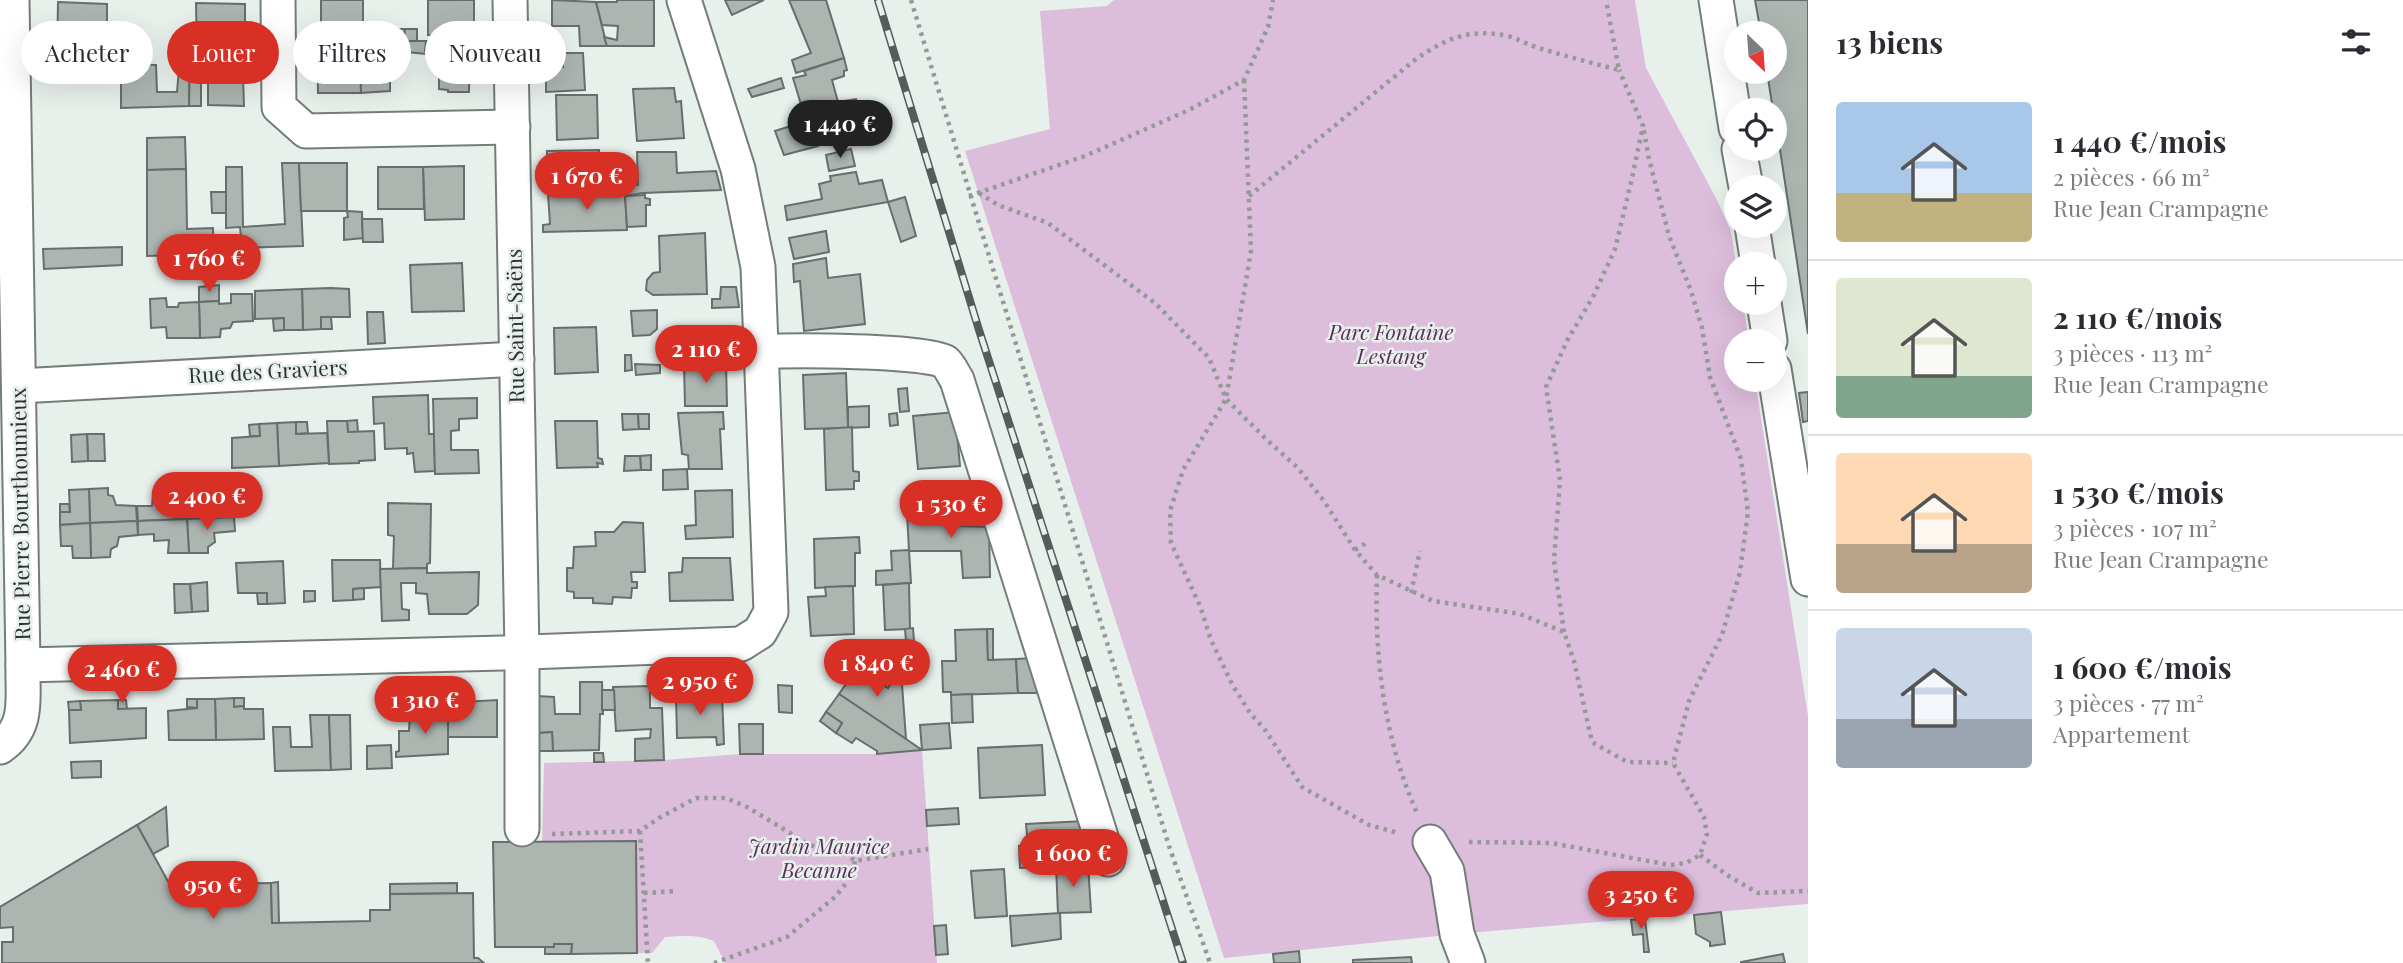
<!DOCTYPE html>
<html lang="fr">
<head>
<meta charset="utf-8">
<style>
	:root { --surface:#fff; --page:#f7f7f7; --text:#2b2b33; --muted:#7c7c81; --line:#e1e1e2; --accent:#d93025 }
	body { margin:0; font-family:"Playfair Display",serif; background:var(--page); color:var(--text); height:100vh; display:flex; flex-direction:column; font-size:26px; white-space:nowrap }
	* { box-sizing:border-box; margin:0 }
	p { font-size:23px; color:var(--muted) }
	.icon { flex:none; width:38px; height:38px; fill:none; stroke:currentColor; stroke-width:2; stroke-linecap:round; stroke-linejoin:round }
	.map { position:relative; flex:1; overflow:hidden }
	.side { display:flex; flex-direction:column; background:var(--surface); width:595px }
	.side>* { flex:none }
	.top-card { position:absolute; left:21px; top:21px; width:665px; height:63px; display:flex; gap:14px }
	.needle { width:46px; rotate:155deg }
	.controls { position:absolute; left:1724px; top:21px; display:grid; gap:14px }
	.controls a { display:grid; place-items:center; width:63px; height:63px; border-radius:50%; background:var(--surface); box-shadow:0 7px 28px #0002; font-size:35px }
	.price { position:absolute; translate:-50% -60px; padding:0 16px; border-radius:24px; background:var(--accent); color:#fff; font-size:23px; line-height:46px; filter:drop-shadow(0 2px 4px #0008) }
	.price::after { content:''; position:absolute; left:50%; top:42px; width:21px; height:16px; margin-left:-10px; background:inherit; clip-path:polygon(0 0,100% 0,50% 100%) }
	.price.selected { background:#222; color:#fff }
	ul { padding:0; list-style:none }
	li { display:flex; align-items:center; gap:21px; height:175px; padding:0 28px }
	li+li { border-top:2px solid var(--line) }
	li span { display:grid; place-items:center; flex:none; width:196px; height:140px; border-radius:7px; color:#555 }
	li>.icon { margin-inline-start:auto }
	span .icon { width:84px; height:84px; fill:#fffc; stroke-width:1 }
	li b { font-size:30px }
	h2 { display:flex; justify-content:space-between; align-items:center; height:84px; padding:0 28px; font-size:30px }
	.pill { padding:0 24px; border-radius:32px; background:var(--surface); box-shadow:0 7px 28px #0002; font-size:24px; line-height:63px }
	.pill.selected { background:var(--accent); color:#fff }
	main { display:flex; flex:1; min-height:0 }
	.map>svg:first-child { display:block }
</style>
</head>
<body>
<main>
<div class="map">
<svg width="1808" height="963" viewBox="0 0 1808 963">
	<rect width="100%" height="100%" fill="#e8f0ec"/>
	<g fill="#ddbddc">
		<path d="M1114,0h521l11,68 70,130 15,33 5,33v39h7l6,38h-13v39h19l53,336v188l-351,30 -233,24 -259,-807 85,-22 -10,-118 67,-5z"/>
		<path d="M922,750l15,213h-212l-11,-22c-17,-7 -32,-5 -49,-4l-13,16h-15l-1,-112 -94,1 2,-79 120,-3 76,-6h137z"/>
	</g>
	<g fill="#adb5b1" stroke="#676e6b" stroke-width="2">
		<path d="M321,0h42v42l-42,-1z"/>
		<rect x="428" y="0" width="46" height="35"/>
		<path d="M552,0l44,2 11,44h-27l-1,-20h-27z"/>
		<path d="M617,0h37v46h-47l-3,-9 13,3 1,-14 -16,-1 -6,-23h21z"/>
		<path d="M725,0h39l-32,15z"/>
		<path d="M789,0h37l18,58 -48,15 -4,-13 19,-7z"/>
		<path d="M1755,0h53v334l-34,-224h-1l-6,-38h7v-39h-13z"/>
		<path d="M58,2l49,2v58l-50,-1z"/>
		<path d="M196,3l49,1v53h-48z"/>
		<path d="M392,29h13l-1,12h-12z"/>
		<path d="M405,29h12v12h-13z"/>
		<path d="M360,41l1,52h-43l-1,-51z"/>
		<path d="M360,41l4,1 1,15 25,-1v35l-29,2z"/>
		<path d="M404,41h22v13l-20,-2z"/>
		<path d="M426,41h21l1,10h-23z"/>
		<path d="M448,47h22l-1,45h-21v-2l-9,-1v-17l4,-1v-20h5z"/>
		<rect x="180" y="52" width="11" height="8"/>
		<path d="M563,53h20l2,37 -39,2v-25h17z"/>
		<path d="M844,58l3,12 -3,1v5l-12,4 6,22 18,-3 2,5 -52,17 -13,-43 13,-3 -2,-4z"/>
		<path d="M182,63h8l-1,43 -68,2v-44l35,1 1,27h20l2,-23 3,-1z"/>
		<path d="M190,63h11v43h-12z"/>
		<path d="M243,77l1,29 -36,-1v-27z"/>
		<path d="M781,78l3,10 -32,9 -4,-8z"/>
		<path d="M674,88l2,14 5,-1 3,37 -47,3 -4,-52z"/>
		<path d="M556,95h41l1,43 -41,2z"/>
		<path d="M810,120l8,26 -34,9 -9,-24z"/>
		<path d="M185,137l1,32 -39,1v-32z"/>
		<path d="M851,149l4,17 -26,5 -3,-16z"/>
		<path d="M599,150l1,42h-12l1,-4 -42,1v-38z"/>
		<path d="M637,152h39l1,21 39,-2 5,19 -78,3 -18,3 -1,-11h14z"/>
		<path d="M282,163h17l4,83 -61,2 -2,-21 -14,1v-61h16l1,60 42,-3z"/>
		<path d="M299,163h48v48h-46z"/>
		<path d="M464,166v53l-39,1 -2,-53z"/>
		<path d="M378,167h45l1,42h-46z"/>
		<path d="M186,169l1,60 26,-1 1,26 -67,2v-86z"/>
		<path d="M856,172l3,12 23,-4 6,22 -101,18 -2,-14 37,-7 -3,-15 12,-3 -1,-5z"/>
		<path d="M625,191l2,39 -84,2v-7l7,-1 -2,-31z"/>
		<path d="M211,192h15v21h-14z"/>
		<path d="M645,195v3l5,1v6h-4v21l-19,1 -2,-31z"/>
		<path d="M905,197l11,39 -15,6 -13,-40z"/>
		<path d="M347,211l15,1 1,26 -19,2v-22l4,-1z"/>
		<path d="M362,219h20l1,23h-20z"/>
		<path d="M826,231l3,21 -35,7 -5,-21z"/>
		<path d="M705,233l2,61 -54,1 -7,-5 1,-10 6,-7 7,-1 -1,-36z"/>
		<path d="M122,247v18l-78,4 -1,-20z"/>
		<path d="M826,258l2,20 32,-4 5,50 -61,7 -4,-50 -6,1 -1,-18z"/>
		<path d="M462,263l2,48 -52,1 -2,-47z"/>
		<path d="M219,285v16l-20,1v-15z"/>
		<path d="M721,287h15l3,20 -27,1v-9h8z"/>
		<path d="M331,288l18,1 1,28h-29v12l-18,1 -1,-41z"/>
		<path d="M302,289l1,41h-19v-12l-29,1v-28z"/>
		<path d="M231,294h21l1,27 -20,1 -3,6 -9,1 -1,8 -20,1 -1,-36 20,-1v3l12,-1z"/>
		<path d="M166,298l1,9h11l1,-4 20,-1 1,36h-33l-1,-11 -15,1 -1,-29z"/>
		<path d="M657,310v19l-7,6 -17,1 -2,-25z"/>
		<path d="M367,312h16l2,31 -17,1z"/>
		<path d="M321,317h10l1,12h-11z"/>
		<path d="M284,318v12l-10,1 -1,-12z"/>
		<path d="M596,327l2,45 -43,2 -1,-46z"/>
		<path d="M684,333h40l2,31h-42v-8l-26,-1v-7h6v-12l20,-1z"/>
		<path d="M625,355h6l1,15 -7,1z"/>
		<path d="M635,364l25,1v8l-24,2z"/>
		<path d="M684,364h42l1,42h-42z"/>
		<path d="M846,373l2,55 -43,1 -2,-54z"/>
		<path d="M907,388l2,23 -9,1 -2,-23z"/>
		<path d="M1808,392v29l-5,1 -4,-29z"/>
		<path d="M428,395l1,39h5l1,37 -20,1 -2,-19 -6,1v-6l-22,1 -1,-26 -10,1 -1,-27z"/>
		<path d="M477,398v20l-18,1v11l-8,1v19h27l1,23 -44,1 -2,-75z"/>
		<path d="M869,406v21l-21,1v-21z"/>
		<path d="M723,412l1,17h-4l2,40h-33l-1,-14 -6,-1 -4,-41z"/>
		<path d="M955,412l5,54 -42,3 -5,-53z"/>
		<path d="M897,413l1,12 -8,1 -1,-12z"/>
		<path d="M622,414h16l1,15 -16,1z"/>
		<path d="M638,414h11v15h-10z"/>
		<path d="M357,420l1,12h-10l-1,-11z"/>
		<path d="M327,421h20l1,11 26,-1 1,29 -16,1v2l-30,1z"/>
		<path d="M555,421h42l1,37 4,1 1,5 -6,-1 1,4 -41,1z"/>
		<path d="M296,422v12l31,-1 2,30 -50,3 -2,-43z"/>
		<path d="M296,422h11l1,11 -12,1z"/>
		<path d="M277,423l2,43 -47,2v-30l28,-2 -1,-12z"/>
		<path d="M259,424l1,12h-10l-1,-11z"/>
		<path d="M852,427l1,44 6,1v9h-5v8l-28,1 -2,-61z"/>
		<path d="M87,434h17l1,27h-17z"/>
		<path d="M87,434l1,27 -16,1 -1,-27z"/>
		<path d="M651,455v15h-10l-1,-14z"/>
		<path d="M625,456h15l1,14 -17,1z"/>
		<path d="M687,469l1,20 -25,1v-20z"/>
		<path d="M206,483v8l6,3 3,5 18,1 1,17 -47,2 -2,-35z"/>
		<path d="M185,484l2,35 -49,2 -1,-15h15l1,-12h13l-1,-9z"/>
		<path d="M108,488v7l5,1 3,9 20,1 1,15 -47,2 -1,-34z"/>
		<path d="M89,489l1,34 -30,2v-13h10l-1,-22z"/>
		<path d="M732,490l1,47 -47,2 -1,-13 11,-1 -1,-34z"/>
		<path d="M388,503l43,1 -1,59 -3,1v4l-34,1 1,-33 -6,-1z"/>
		<path d="M60,504h9l1,8h-10z"/>
		<path d="M959,511l1,15 29,1 1,50 -27,1 -2,-27h-52l-2,-39z"/>
		<path d="M234,517l1,14 -21,2 1,9 -7,5v6h-19l-2,-34z"/>
		<path d="M187,519l2,34h-21l1,-13 -15,1v-7l-16,1v-14z"/>
		<path d="M137,521l1,14 -19,2 -2,9 -6,3 -1,8 -19,1 -1,-35z"/>
		<path d="M623,522l20,1 2,49h-14l1,10h5v6h-5l-1,10 -18,-1 -1,7 -19,-1v-5h-19v-6l-7,-1v-23h6l1,-21 22,-1 -1,-14h19z"/>
		<path d="M90,523l1,35h-18l-1,-12h-11l-1,-21z"/>
		<path d="M859,537l1,16h-5v33l-40,2 -1,-49z"/>
		<path d="M909,550l2,33 -35,2v-14l16,-1 -1,-19z"/>
		<path d="M683,558h47l3,42 -63,1 -1,-28 13,-1z"/>
		<path d="M332,560h48l1,27 -28,2v11l-20,1z"/>
		<path d="M283,561l2,42 -18,1v-11h-29l-2,-30z"/>
		<path d="M427,568v5l52,-1 -1,33 -11,9h-38l-2,-20 -11,-1v-10h-15l1,26 7,1v10l-27,1 -2,-52z"/>
		<path d="M207,582l1,29 -16,1 -2,-28z"/>
		<path d="M909,583l1,46 -25,1 -2,-45z"/>
		<path d="M174,584h16l2,28 -17,1z"/>
		<path d="M853,586l1,48 -43,2 -3,-39 18,-1 -1,-9z"/>
		<path d="M364,588v11l-11,1v-11z"/>
		<path d="M304,591h11v10l-11,1z"/>
		<path d="M257,593h10v11h-9z"/>
		<path d="M913,628l1,13h-8l-1,-12z"/>
		<path d="M987,629l1,31 28,-1 2,34 -67,2v-3h-8l-1,-31h14l-1,-31z"/>
		<path d="M987,629h6v31h-5z"/>
		<path d="M1034,658l11,35h-27l-2,-34z"/>
		<path d="M857,668l10,6 3,-6 8,6 -3,5 13,9 6,-10 8,6 4,55 -67,-45z"/>
		<path d="M881,669l13,9 -6,10 -13,-9z"/>
		<path d="M580,682h22l1,32h-3l-1,36 -46,1 -1,-19 -13,1 -1,-37 16,1 1,17h25z"/>
		<path d="M778,685l14,1v27l-13,-1z"/>
		<path d="M650,686v22h12l2,52 -29,1v-22l15,-1 1,-9 -35,2 -3,-44z"/>
		<path d="M602,690h12l1,20h-13z"/>
		<path d="M839,694l67,45 16,11 -45,4v-3l-21,-13 -4,5 -16,-10 6,-10 -16,-11z"/>
		<path d="M972,694l1,28 -21,1 -1,-28z"/>
		<path d="M447,695h16v7l34,-2v37h-49z"/>
		<path d="M722,695l2,49 -7,1 -1,-8 -39,1 -1,-42z"/>
		<path d="M234,698h10v8l-10,1z"/>
		<path d="M234,698v9l10,-1v3h19l1,30 -48,1 -1,-41z"/>
		<path d="M187,699h10v9l-10,-1z"/>
		<path d="M197,699h18l1,41h-47l-1,-29 29,-3z"/>
		<path d="M118,700h8l1,9h-9z"/>
		<path d="M118,700v9l28,-1v30l-76,5 -1,-33h12l-1,-9z"/>
		<path d="M80,701l1,9h-12l-1,-8z"/>
		<path d="M826,712l16,11 -6,10 -16,-12z"/>
		<path d="M410,713h38v41l-52,3v-5l3,-1v-20h10z"/>
		<path d="M310,715h19l2,55 -56,1 -2,-44h17l1,20h21z"/>
		<path d="M329,715h21l1,54 -20,1z"/>
		<path d="M949,723l2,25 -29,2 -2,-25z"/>
		<path d="M739,724h24v30h-23z"/>
		<path d="M552,732l1,19h-14v-18z"/>
		<path d="M391,745l1,23 -25,1v-23z"/>
		<path d="M1042,745l3,50 -65,3 -2,-50z"/>
		<path d="M594,753h9l1,9h-10z"/>
		<path d="M101,761v16l-29,1 -1,-16z"/>
		<path d="M166,807l2,39 -15,8 -16,-29z"/>
		<path d="M958,808l1,16 -32,2 -1,-16z"/>
		<path d="M1085,821l2,43 -67,4 -1,-22 9,-1 -2,-21z"/>
		<path d="M137,825l33,60 101,-2 1,40 98,-2v-11h20v-16l83,-1 1,65h4l6,5h-482v-21h11v-15l-13,1v-21z"/>
		<path d="M636,841l1,112 -66,1 1,-10h-18v3h-59l-2,-105z"/>
		<path d="M1088,864l3,48 -33,1 -2,-47z"/>
		<path d="M1004,869l3,47 -32,2 -4,-47z"/>
		<path d="M278,882l1,41h-7l-1,-40z"/>
		<path d="M457,883v10l-67,1v-10z"/>
		<path d="M1721,912l4,32 -15,2v-4l-14,-8 -2,-19z"/>
		<path d="M1060,913l1,26 -49,7 -2,-30z"/>
		<path d="M1645,919l4,33h-5l-1,-18 -10,1 -2,-15z"/>
		<path d="M946,925l2,29 -12,1 -2,-29z"/>
		<path d="M554,944h18l-1,10h-26v-7h9z"/>
		<path d="M1299,951l1,12h-26l-1,-9z"/>
		<path d="M1783,954l2,9h-44v-1z"/>
		<path d="M1411,957l1,6h-59v-3z"/>
	</g>
	<g fill="none" stroke-linecap="round" stroke-linejoin="round">
		<defs>
			<g id="minor">
				<path d="M278,0l1,107 27,24 207,-4"/>
				<path d="M510,0l12,652v177"/>
				<path d="M1716,0l20,128"/>
				<path d="M1739,149l7,38"/>
				<path d="M1752,226l6,38"/>
				<path d="M1764,303l6,38"/>
				<path d="M761,352c28,-2 165,-2 184,10 5,4 8,12 12,18l151,479"/>
				<path d="M1774,369l34,210"/>
				<path d="M19,386l498,-27"/>
				<path d="M23,665l480,-12 238,-9 19,-12 11,-20 -13,-345 -20,-98 -54,-169"/>
				<path d="M0,747c30,-20 22,-50 23,-82l-11,-665"/>
				<path d="M1430,842l17,29 10,63 11,29"/>
			</g>
		</defs>
		<use href="#minor" stroke="#757d79" stroke-width="37"/>
		<g stroke="#949a97" stroke-width="4.5" stroke-dasharray="3.5 5" stroke-linecap="butt">
			<path d="M911,0l258,846 41,117"/>
			<path d="M1244,80l7,171 -25,148 -43,71 -13,41 1,32 29,63 11,34 21,44 18,29 16,18 36,56 67,38 29,8"/>
			<path d="M979,193l19,12 50,18 107,80 54,55 17,41 42,42 29,26 27,34 31,49 22,25 56,26 87,13 44,18 10,29 18,81 35,20 46,1"/>
			<path d="M969,196l116,-40 104,-46 55,-30 24,-53 5,-27"/>
			<path d="M1249,196l167,-137c31,-21 54,-31 92,-23 11,3 20,9 31,12 26,8 53,15 80,22l-13,-70"/>
			<path d="M1355,550l11,-7"/>
			<path d="M1377,575c-3,81 7,164 40,238"/>
			<path d="M1411,593l9,-42"/>
			<path d="M1564,632l-10,-71 6,-81 -14,-93 22,-48 26,-44 21,-46 17,-71 11,-52 -24,-56"/>
			<path d="M640,831l8,132"/>
			<path d="M552,834l88,-3 19,-13 37,-20h30l21,9 63,38 36,9 9,7 73,-12"/>
			<path d="M1469,842l82,1 119,22 16,-2 14,-8 7,-21 -3,-17 -31,-54 16,-62 33,-66 18,-63 8,-60 -7,-53 -31,-82 -8,-49 -11,-37 -22,-55 -20,-77 -6,-33"/>
			<path d="M1700,855l27,20 31,18 50,-2"/>
			<path d="M644,893l33,-2"/>
			<path d="M714,963l73,-26 48,-40 17,-21 3,-15"/>
		</g>
		<use href="#minor" stroke="#fff" stroke-width="33"/>
		<defs>
			<path id="rail" d="M878,0l101,330 204,633"/>
		</defs>
		<use href="#rail" stroke="#575b5a" stroke-width="8"/>
		<use href="#rail" stroke="#e8f0ec" stroke-width="5" stroke-dasharray="16" stroke-linecap="butt"/>
	</g>
	<g text-anchor="middle" stroke-width="5" stroke-linejoin="round" paint-order="stroke">
		<g font-size="21" fill="#2e3130" stroke="#e8f0ec">
			<text transform="translate(516 326) rotate(-91)" y="7">Rue Saint-Saëns</text>
			<text transform="translate(268 372) rotate(-3)" y="7">Rue des Graviers</text>
			<text transform="translate(21 514) rotate(-91)" y="7">Rue Pierre Bourthoumieux</text>
		</g>
		<g font-size="21" font-style="italic" fill="#5d2d5d" stroke="#e8f0ec">
			<text x="1391" y="340">Parc Fontaine<tspan x="1391" dy="24">Lestang</tspan></text>
			<text x="819" y="854">Jardin Maurice<tspan x="819" dy="24">Becanne</tspan></text>
		</g>
	</g>
</svg>
<div class="controls">
<a><svg class="needle" viewBox="-14 -14 28 28"><path d="M0-13l5 13h-10z" fill="#e53935"/><path d="M0 13l5-13h-10z" fill="#7c7c81"/></svg></a>
<a><svg class="icon" aria-label="locate" viewBox="0 0 24 24"><circle cx="12" cy="12" r="6"/><path d="M12 2v4M12 18v4M2 12h4M18 12h4"/></svg></a>
<a><svg class="icon" aria-label="layers" viewBox="0 0 24 24"><path d="M12 4l9 5-9 5-9-5zM3 14l9 5 9-5"/></svg></a>
<a>+</a>
<a>−</a>
</div>
<b class="price selected" style="left:840px;top:160px">1 440 €</b>
<b class="price" style="left:587px;top:212px">1 670 €</b>
<b class="price" style="left:209px;top:294px">1 760 €</b>
<b class="price" style="left:706px;top:385px">2 110 €</b>
<b class="price" style="left:207px;top:532px">2 400 €</b>
<b class="price" style="left:951px;top:540px">1 530 €</b>
<b class="price" style="left:877px;top:699px">1 840 €</b>
<b class="price" style="left:122px;top:705px">2 460 €</b>
<b class="price" style="left:700px;top:717px">2 950 €</b>
<b class="price" style="left:425px;top:736px">1 310 €</b>
<b class="price" style="left:1073px;top:889px">1 600 €</b>
<b class="price" style="left:213px;top:921px">950 €</b>
<b class="price" style="left:1641px;top:931px">3 250 €</b>
<div class="top-card">
<a class="pill">Acheter</a>
<a class="pill selected">Louer</a>
<a class="pill">Filtres</a>
<a class="pill">Nouveau</a>
</div>
</div>
<section class="side">
<h2>13 biens<svg class="icon" aria-label="filters" viewBox="0 0 24 24"><path d="M4 7h16M4 17h16"/><circle cx="9" cy="7" r="2"/><circle cx="15" cy="17" r="2"/></svg></h2>
<ul>
<li><span style="background:linear-gradient(#a9c7e8 65%,#c2b280 0)"><svg class="icon" aria-label="home" viewBox="0 0 24 24"><path d="M3 11l9-7 9 7M6 9v11h12V9"/></svg></span><div><b>1 440 €/mois</b><p>2 pièces · 66 m²</p><p>Rue Jean Crampagne</p></div></li>
<li><span style="background:linear-gradient(#dfe7d0 70%,#7fa58c 0)"><svg class="icon" aria-label="home" viewBox="0 0 24 24"><path d="M3 11l9-7 9 7M6 9v11h12V9"/></svg></span><div><b>2 110 €/mois</b><p>3 pièces · 113 m²</p><p>Rue Jean Crampagne</p></div></li>
<li><span style="background:linear-gradient(#ffd9b3 65%,#b9a48a 0)"><svg class="icon" aria-label="home" viewBox="0 0 24 24"><path d="M3 11l9-7 9 7M6 9v11h12V9"/></svg></span><div><b>1 530 €/mois</b><p>3 pièces · 107 m²</p><p>Rue Jean Crampagne</p></div></li>
<li><span style="background:linear-gradient(#c9d6e8 65%,#9aa5b1 0)"><svg class="icon" aria-label="home" viewBox="0 0 24 24"><path d="M3 11l9-7 9 7M6 9v11h12V9"/></svg></span><div><b>1 600 €/mois</b><p>3 pièces · 77 m²</p><p>Appartement</p></div></li>
</ul>
</section>
</main>
</body>
</html>
